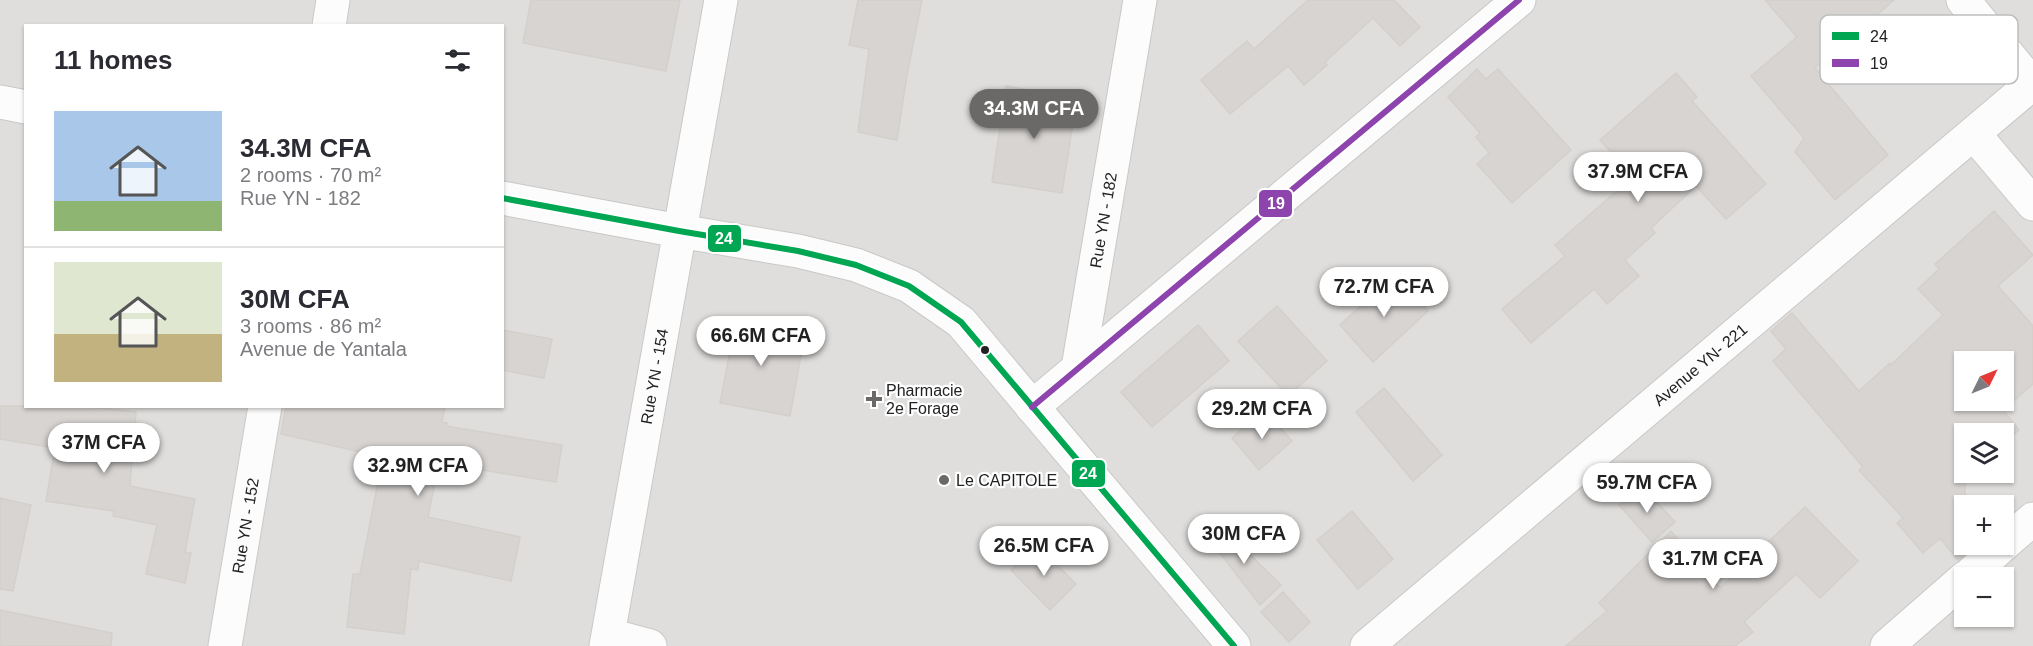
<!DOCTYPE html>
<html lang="en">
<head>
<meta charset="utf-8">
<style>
	:root { --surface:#fff; --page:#f7f7f7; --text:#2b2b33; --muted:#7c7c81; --line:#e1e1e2; --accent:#6a6968 }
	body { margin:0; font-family:Helvetica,sans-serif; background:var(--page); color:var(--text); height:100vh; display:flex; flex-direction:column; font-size:22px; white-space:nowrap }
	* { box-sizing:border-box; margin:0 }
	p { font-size:20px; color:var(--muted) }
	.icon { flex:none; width:33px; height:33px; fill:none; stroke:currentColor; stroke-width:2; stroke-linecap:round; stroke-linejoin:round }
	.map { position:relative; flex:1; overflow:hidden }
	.details { position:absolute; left:24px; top:24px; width:480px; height:384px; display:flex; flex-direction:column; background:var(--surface); border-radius:0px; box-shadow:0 2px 4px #0004 }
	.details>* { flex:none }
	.needle { width:39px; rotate:47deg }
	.tools { position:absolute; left:1954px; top:351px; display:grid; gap:12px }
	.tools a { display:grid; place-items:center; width:60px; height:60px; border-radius:0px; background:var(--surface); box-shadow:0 2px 4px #0004; font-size:30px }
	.price { position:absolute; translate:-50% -51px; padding:0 14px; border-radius:21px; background:#fff; color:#222; font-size:20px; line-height:39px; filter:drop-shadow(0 2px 3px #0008) }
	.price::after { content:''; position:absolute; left:50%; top:36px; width:18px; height:14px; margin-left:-9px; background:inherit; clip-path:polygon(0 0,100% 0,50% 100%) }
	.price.selected { background:var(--accent); color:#fff }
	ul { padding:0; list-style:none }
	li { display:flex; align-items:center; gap:18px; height:150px; padding:0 30px }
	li+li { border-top:2px solid var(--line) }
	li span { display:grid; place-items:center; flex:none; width:168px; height:120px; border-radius:0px; color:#555 }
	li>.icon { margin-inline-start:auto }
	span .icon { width:72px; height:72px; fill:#fffc; stroke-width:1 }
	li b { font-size:26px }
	h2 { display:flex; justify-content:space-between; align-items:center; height:72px; padding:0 30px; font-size:26px }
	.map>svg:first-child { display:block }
</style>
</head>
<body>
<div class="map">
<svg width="2033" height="646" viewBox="0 0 2033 646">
	<rect width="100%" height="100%" fill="#f0eeeb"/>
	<path fill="#dfdedc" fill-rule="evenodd" d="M0,0h2033v646h-2033zM26,26h476v380h-476zM1965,362h39v38h-39zM1965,434h39v38h-39zM1965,506h39v38h-39zM1965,578h39v38h-39z"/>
	<g fill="#d7d4d2" stroke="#d3d0cc" stroke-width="1.5" fill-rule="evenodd">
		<path d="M531,0h149l-14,71 -143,-28z"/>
		<path d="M858,0h64l-15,75 -10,65 -39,-8 11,-83 -20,-4z"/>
		<path d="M1308,0h86l26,27 -20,19 -27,-28 -48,44 2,3 -23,20 -16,-19 -58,48 -29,-34 46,-39 7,8z"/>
		<path d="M1765,0h129l-79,68 73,87 -53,45 -40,-48 9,-14 -53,-62 46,-39z"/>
		<path d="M1477,69l9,10 12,-10 73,81 -59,53 -35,-39 12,-11 -13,-16 4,-4 -32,-36z"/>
		<path d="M1676,73l21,24 -5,4 74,83 -40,35 -30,-33 -45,42 4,5 -30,27 14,16 -32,28 -13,-15 -63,54 -29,-34 63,-53 -10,-11 72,-63 -3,-3 6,-6 -30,-33z"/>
		<path d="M1006,86l71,12 -15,95 -70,-11z"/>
		<path d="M1994,211l39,44 -35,31 35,40v58l-30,26 16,20 -15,13v-9h-39v38h4l-4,4v78l-7,6 -18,-22 -17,15 -26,-30 6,-5 -44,-48 4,-3 -90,-106 13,-12 -15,-18 21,-18 67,78 31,-28 1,2 52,-50 -25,-26 21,-20 -4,-5zM1965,362h39v38h-39z"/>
		<path d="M1395,274l33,37 -55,51 -33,-37z"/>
		<path d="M1277,306l50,55 -39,35 -50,-55z"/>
		<path d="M728,319l77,14 -15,83 -70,-13 10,-52 -7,-1z"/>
		<path d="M1198,325l31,36 -77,66 -31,-35z"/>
		<path d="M502,330l50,9 -8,39 -42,-8z"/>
		<path d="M1384,388l58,67 -29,26 -57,-69z"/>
		<path d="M0,406h81l55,6 -6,74 65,13 -10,53 6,1 -6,30 -39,-9 11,-49 -44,-9 1,-5 -68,-10 9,-53 -55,-9z"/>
		<path d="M286,406h159l-3,16 5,1 -1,3 116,19 -6,37 -117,-19 -11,54 92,20 -9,44 -92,-20 -1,9 -7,-1 -7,65 -57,-7 6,-53h7l23,-117 -102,-23z"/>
		<path d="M1264,409l28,32 -33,29 -27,-32z"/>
		<path d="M1641,485l34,37 -23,20 -33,-37z"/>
		<path d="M0,498l31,7 -18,86 -13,-2z"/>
		<path d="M1805,507l53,54 -38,37 -24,-24 -52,48 9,10 -18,14h-169l41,-35 -8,-8 72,-72 49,57z"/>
		<path d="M1352,511l41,48 -35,30 -41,-49z"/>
		<path d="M1219,524l62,61 -21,20 -54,-70z"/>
		<path d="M1038,545l38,39 -26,26 -39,-40z"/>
		<path d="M1283,592l27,30 -21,20 -28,-30z"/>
		<path d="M0,610l112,23 -1,13h-111z"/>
	</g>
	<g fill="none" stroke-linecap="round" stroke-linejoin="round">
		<defs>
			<g id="minor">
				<path d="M1963,0l69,84"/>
				<path d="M329,26l4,-26"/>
				<path d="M0,102l26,5"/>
				<path d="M1974,134l59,70"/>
				<path d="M502,198l177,33 119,20 58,14 53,21 52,36 273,324"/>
				<path id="s1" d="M1078,368l62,-368"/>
				<path d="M1032,407l487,-407"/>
				<path d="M2004,544l29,-25"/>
				<path d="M1966,578l38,-34"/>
				<path d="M609,635l41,11"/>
				<path id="s2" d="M225,646l40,-240"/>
				<path id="s3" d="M606,646l115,-646"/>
				<path id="s4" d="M1367,646l666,-563"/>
				<path d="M1887,646l78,-68"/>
			</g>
		</defs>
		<use href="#minor" stroke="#c9c8c7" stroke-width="35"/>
		<use href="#minor" stroke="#fdfcfc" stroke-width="33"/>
		<defs>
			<path id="bus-1" d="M502,198l177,33 119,20 58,14 53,21 52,36 273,324"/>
			<path id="bus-2" d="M1032,407l487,-407"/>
		</defs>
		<use href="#bus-1" stroke="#fff" stroke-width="10"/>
		<use href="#bus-2" stroke="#fff" stroke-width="10"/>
		<use href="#bus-1" stroke="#00a651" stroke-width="6"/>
		<use href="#bus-2" stroke="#8e44ad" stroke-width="6"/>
	</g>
	<circle fill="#222" stroke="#fff" stroke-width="2" cx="985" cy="350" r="5"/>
	<g fill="#6a6968" stroke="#fff" stroke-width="2">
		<path d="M871 390h6v6h6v6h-6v6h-6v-6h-6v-6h6z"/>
		<circle cx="944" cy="480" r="6"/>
	</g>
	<g text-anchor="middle" stroke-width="4.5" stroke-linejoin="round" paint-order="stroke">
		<g font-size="16" fill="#222" stroke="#fff">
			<text dy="6" stroke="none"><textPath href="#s1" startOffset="150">Rue YN - 182</textPath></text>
			<text dy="6" stroke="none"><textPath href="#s4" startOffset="436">Avenue YN- 221</textPath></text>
			<text dy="6" stroke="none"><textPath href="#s3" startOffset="274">Rue YN - 154</textPath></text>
			<text dy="6" stroke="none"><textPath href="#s2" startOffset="122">Rue YN - 152</textPath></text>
		</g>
		<g font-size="16" fill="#222" stroke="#fff" text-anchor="start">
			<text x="886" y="396">Pharmacie<tspan x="886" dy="18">2e Forage</tspan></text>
			<text x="956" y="486">Le CAPITOLE</text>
		</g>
	</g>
	<rect x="1820" y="15" width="198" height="69" rx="9" fill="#fff" stroke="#bdbdbd" stroke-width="1.5"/>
	<rect x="1832" y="32" width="27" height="8" fill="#00a651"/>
	<rect x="1832" y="59" width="27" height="8" fill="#8e44ad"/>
	<g font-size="16" fill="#222">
		<text x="1870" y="42">24</text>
		<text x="1870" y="69">19</text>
	</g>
	<g stroke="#fff" stroke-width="2">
		<rect x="1258" y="189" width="35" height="29" rx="6" fill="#8e44ad"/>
		<rect x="707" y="224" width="35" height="29" rx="6" fill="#00a651"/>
		<rect x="1071" y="459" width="35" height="29" rx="6" fill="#00a651"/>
	</g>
	<g font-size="16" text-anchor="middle" font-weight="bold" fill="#fff">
		<text x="1276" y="209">19</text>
		<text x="724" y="244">24</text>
		<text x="1088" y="479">24</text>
	</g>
</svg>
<div class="tools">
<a><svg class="needle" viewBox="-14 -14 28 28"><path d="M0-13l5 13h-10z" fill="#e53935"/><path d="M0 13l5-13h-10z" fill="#7c7c81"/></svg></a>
<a><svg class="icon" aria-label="layers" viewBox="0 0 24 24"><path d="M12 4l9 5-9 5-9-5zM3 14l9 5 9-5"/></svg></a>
<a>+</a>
<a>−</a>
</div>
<b class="price selected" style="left:1034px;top:140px">34.3M CFA</b>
<b class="price" style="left:1638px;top:203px">37.9M CFA</b>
<b class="price" style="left:1384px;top:318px">72.7M CFA</b>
<b class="price" style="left:761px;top:367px">66.6M CFA</b>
<b class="price" style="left:1262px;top:440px">29.2M CFA</b>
<b class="price" style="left:104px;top:474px">37M CFA</b>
<b class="price" style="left:418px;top:497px">32.9M CFA</b>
<b class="price" style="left:1647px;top:514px">59.7M CFA</b>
<b class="price" style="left:1244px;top:565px">30M CFA</b>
<b class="price" style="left:1044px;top:577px">26.5M CFA</b>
<b class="price" style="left:1713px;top:590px">31.7M CFA</b>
<section class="details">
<h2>11 homes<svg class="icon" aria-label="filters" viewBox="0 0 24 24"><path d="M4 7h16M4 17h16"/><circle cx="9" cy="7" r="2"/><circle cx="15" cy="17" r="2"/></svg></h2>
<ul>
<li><span style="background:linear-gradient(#a9c7e8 75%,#8fb573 0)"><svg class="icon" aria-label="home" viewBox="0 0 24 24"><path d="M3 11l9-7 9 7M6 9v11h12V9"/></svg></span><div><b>34.3M CFA</b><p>2 rooms · 70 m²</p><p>Rue YN - 182</p></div></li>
<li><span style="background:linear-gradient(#dfe7d0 60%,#c2b280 0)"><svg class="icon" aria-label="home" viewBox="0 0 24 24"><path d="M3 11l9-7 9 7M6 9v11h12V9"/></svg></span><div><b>30M CFA</b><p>3 rooms · 86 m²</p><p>Avenue de Yantala</p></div></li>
</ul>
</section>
</div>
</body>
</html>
